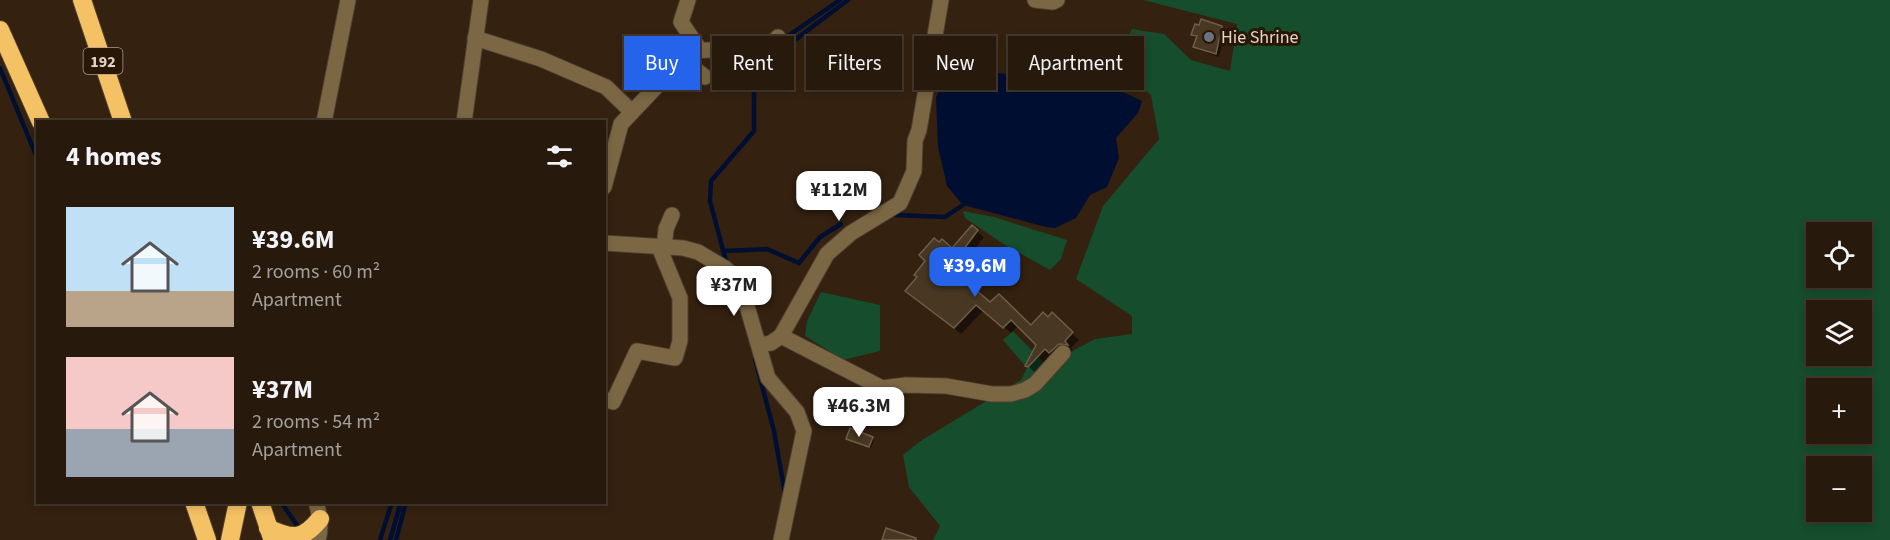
<!DOCTYPE html>
<html lang="en">
<head>
<meta charset="utf-8">
<style>
	:root { --surface:#27190c; --page:#2f2215; --text:#f1f3f6; --muted:#a4a09d; --line:#43382d; --accent:#2563eb }
	body { margin:0; font-family:"Source Sans 3",sans-serif; background:var(--page); color:var(--text); height:100vh; display:flex; flex-direction:column; font-size:22px; white-space:nowrap }
	* { box-sizing:border-box; margin:0 }
	p { font-size:20px; color:var(--muted) }
	.icon { flex:none; width:33px; height:33px; fill:none; stroke:currentColor; stroke-width:2; stroke-linecap:round; stroke-linejoin:round }
	.map { position:relative; flex:1; overflow:hidden }
	.side { position:absolute; left:36px; top:120px; width:570px; height:384px; display:flex; flex-direction:column; background:var(--surface); border-radius:0px; box-shadow:0 3px 9px #0003,0 0 0 2px var(--line) }
	.side>* { flex:none }
	.banner { position:absolute; left:624px; top:36px; width:570px; height:54px; display:flex; gap:12px }
	.controls { position:absolute; left:1806px; top:222px; display:grid; gap:12px }
	.controls a { display:grid; place-items:center; width:66px; height:66px; border-radius:0px; background:var(--surface); box-shadow:0 3px 9px #0003,0 0 0 2px var(--line); font-size:30px }
	.price { position:absolute; translate:-50% -51px; padding:0 14px; border-radius:12px; background:#fff; color:#222; font-size:20px; line-height:39px; filter:drop-shadow(0 2px 3px #0008) }
	.price::after { content:''; position:absolute; left:50%; top:36px; width:18px; height:14px; margin-left:-9px; background:inherit; clip-path:polygon(0 0,100% 0,50% 100%) }
	.price.current { background:var(--accent); color:#fff }
	ul { padding:0; list-style:none }
	li { display:flex; align-items:center; gap:18px; height:150px; padding:0 30px }
	li span { display:grid; place-items:center; flex:none; width:168px; height:120px; border-radius:0px; color:#555 }
	li>.icon { margin-inline-start:auto }
	span .icon { width:72px; height:72px; fill:#fffc; stroke-width:1 }
	li b { font-size:26px }
	h2 { display:flex; justify-content:space-between; align-items:center; height:72px; padding:0 30px; font-size:26px }
	.pill { padding:0 21px; border-radius:0px; background:var(--surface); box-shadow:0 3px 9px #0003,0 0 0 2px var(--line); font-size:21px; line-height:54px }
	.pill.current { background:var(--accent); color:#fff }
	.map>svg:first-child { display:block }
</style>
</head>
<body>
<div class="map">
<svg width="1890" height="540" viewBox="0 0 1890 540">
	<rect width="100%" height="100%" fill="#342110"/>
	<g fill="#154d2d" fill-rule="evenodd">
		<path d="M1143,0h747v540h-957l7,-14 -31,-39 -6,-32 16,-13 102,-62 6,-12 -24,-28 10,-9 33,34 49,-26 37,-5v-18l-56,-37 27,-73 56,-67 -8,-44 -37,-32 18,-34 32,5 27,26 39,11 7,-47zM1816,232h46v46h-46zM1816,310h46v46h-46zM1816,388h46v46h-46zM1816,466h46v46h-46z"/>
		<path d="M963,211l31,6 73,23 -6,19 -11,11 -45,-25 -40,-27z"/>
		<path d="M821,292l59,13v46l-37,9 -38,-24 2,-15z"/>
	</g>
	<path fill="#000f31" d="M951,69l88,8 86,16 17,8 -4,12 -22,25 3,20 -12,29 -17,8 -14,23 -21,10 -9,-1 -83,-22 -16,-19 -9,-39 -2,-50z"/>
	<g fill="#0007">
		<path d="M1221,28l4,4 -6,25 -20,-7 -4,-4 2,-7 -4,-5z"/>
		<path d="M972,227l12,10 -28,38 34,29 41,23 17,-8 4,-5 27,26 -8,8 2,3 -7,-1 -31,23 -8,-8 10,-20 -19,-19 -7,7 -27,-23 -23,24 -54,-43 32,-47 13,6z"/>
		<path d="M872,438l2,2 -3,8 -23,-9z"/>
	</g>
	<g fill="none" stroke-linecap="round" stroke-linejoin="round">
		<g stroke="#000f31" stroke-width="4.5">
			<path d="M785,38l55,-38"/>
			<path d="M0,68l38,92"/>
			<path d="M896,215l49,2 18,-12"/>
			<path d="M723,251l44,-2 32,14 21,-26 21,-13"/>
			<path d="M727,265l-17,-64 1,-20 43,-50v-44l9,-23 85,-64"/>
			<path d="M755,359l19,72 11,63"/>
			<path d="M281,502l18,26"/>
			<path d="M380,540l12,-38"/>
			<path d="M390,540l11,-38"/>
			<path d="M396,540l10,-38"/>
		</g>
	</g>
	<g fill="#483823" stroke="#6f5e47" stroke-width="1.5">
		<path d="M1201,19l21,7 -6,28 -23,-7 4,-11 -6,-1 4,-11 4,1z"/>
		<path d="M972,225l6,5 -28,38 40,34 9,-8 32,31 12,-13 5,5 4,-5 21,20 -8,9 3,4 -9,-1 -10,9 -4,-4 -17,18 -3,-1 11,-21 -25,-25 -8,8 -27,-23 -22,23 -49,-37 12,-14 -3,-2 11,-14 -6,-6 15,-17 5,4 3,-3 10,9z"/>
		<path d="M850,428l23,9 -4,10 -23,-8z"/>
		<path d="M886,528l30,10v2h-34z"/>
	</g>
	<g fill="none" stroke-linecap="round" stroke-linejoin="round">
		<defs>
			<g id="minor">
				<path d="M688,0l-7,22 19,28"/>
				<path d="M1035,0l18,2 4,-2"/>
				<path d="M475,38l66,21 65,28 26,25"/>
				<path d="M682,59l23,18"/>
				<path d="M324,122l24,-122"/>
				<path d="M464,122l17,-122"/>
				<path d="M604,187l17,-63 69,-73 78,-4 10,-10"/>
				<path d="M604,243l79,5 15,4 27,16 15,14 28,96 29,34 7,19 -23,109"/>
				<path d="M664,248l2,-19 6,-14"/>
				<path d="M781,336l101,52 24,-3 40,1 46,8h19l14,-4 10,-6 28,-31"/>
				<path d="M759,345l12,-2 10,-7 46,-82 24,-21 49,-30 14,-32 1,-30 4,-11 22,-130"/>
				<path d="M604,399l9,3 24,-51 38,7 5,-17v-43l-21,-51"/>
				<path d="M316,502c4,13 6,25 2,38"/>
			</g>
			<g id="highway">
				<path d="M82,0l41,122"/>
				<path d="M0,30l41,92"/>
				<path d="M194,502l13,38"/>
				<path d="M260,502l12,36"/>
				<path d="M268,528c25,12 35,12 52,-9"/>
				<path d="M230,540l8,-38"/>
			</g>
		</defs>
		<use href="#minor" stroke="#503e2e" stroke-width="17"/>
		<use href="#highway" stroke="#503e2e" stroke-width="20"/>
		<use href="#minor" stroke="#7b6744" stroke-width="15"/>
		<use href="#highway" stroke="#f4c165" stroke-width="18"/>
	</g>
	<circle fill="#6b7280" stroke="#291706" stroke-width="2" cx="1209" cy="37" r="6"/>
	<g text-anchor="middle" stroke-width="6" stroke-linejoin="round" paint-order="stroke">
		<rect fill="#291706" stroke="#aa9c90" stroke-width="1.5" x="83.5" y="48" width="39" height="26" rx="4.5"/>
		<g font-size="16" font-weight="bold" fill="#e2d5cb">
			<text x="103" y="67">192</text>
		</g>
		<g font-size="18" fill="#e2d5cb" stroke="#291706" text-anchor="start">
			<text x="1221" y="43">Hie Shrine</text>
		</g>
	</g>
</svg>
<div class="controls">
<a><svg class="icon" aria-label="locate" viewBox="0 0 24 24"><circle cx="12" cy="12" r="6"/><path d="M12 2v4M12 18v4M2 12h4M18 12h4"/></svg></a>
<a><svg class="icon" aria-label="layers" viewBox="0 0 24 24"><path d="M12 4l9 5-9 5-9-5zM3 14l9 5 9-5"/></svg></a>
<a>+</a>
<a>−</a>
</div>
<b class="price" style="left:839px;top:222px">¥112M</b>
<b class="price current" style="left:975px;top:298px">¥39.6M</b>
<b class="price" style="left:734px;top:317px">¥37M</b>
<b class="price" style="left:859px;top:438px">¥46.3M</b>
<div class="banner">
<a class="pill current">Buy</a>
<a class="pill">Rent</a>
<a class="pill">Filters</a>
<a class="pill">New</a>
<a class="pill">Apartment</a>
</div>
<section class="side">
<h2>4 homes<svg class="icon" aria-label="filters" viewBox="0 0 24 24"><path d="M4 7h16M4 17h16"/><circle cx="9" cy="7" r="2"/><circle cx="15" cy="17" r="2"/></svg></h2>
<ul>
<li><span style="background:linear-gradient(#bfe0f5 70%,#b9a48a 0)"><svg class="icon" aria-label="home" viewBox="0 0 24 24"><path d="M3 11l9-7 9 7M6 9v11h12V9"/></svg></span><div><b>¥39.6M</b><p>2 rooms · 60 m²</p><p>Apartment</p></div></li>
<li><span style="background:linear-gradient(#f6c9c9 60%,#9aa5b1 0)"><svg class="icon" aria-label="home" viewBox="0 0 24 24"><path d="M3 11l9-7 9 7M6 9v11h12V9"/></svg></span><div><b>¥37M</b><p>2 rooms · 54 m²</p><p>Apartment</p></div></li>
</ul>
</section>
</div>
</body>
</html>
